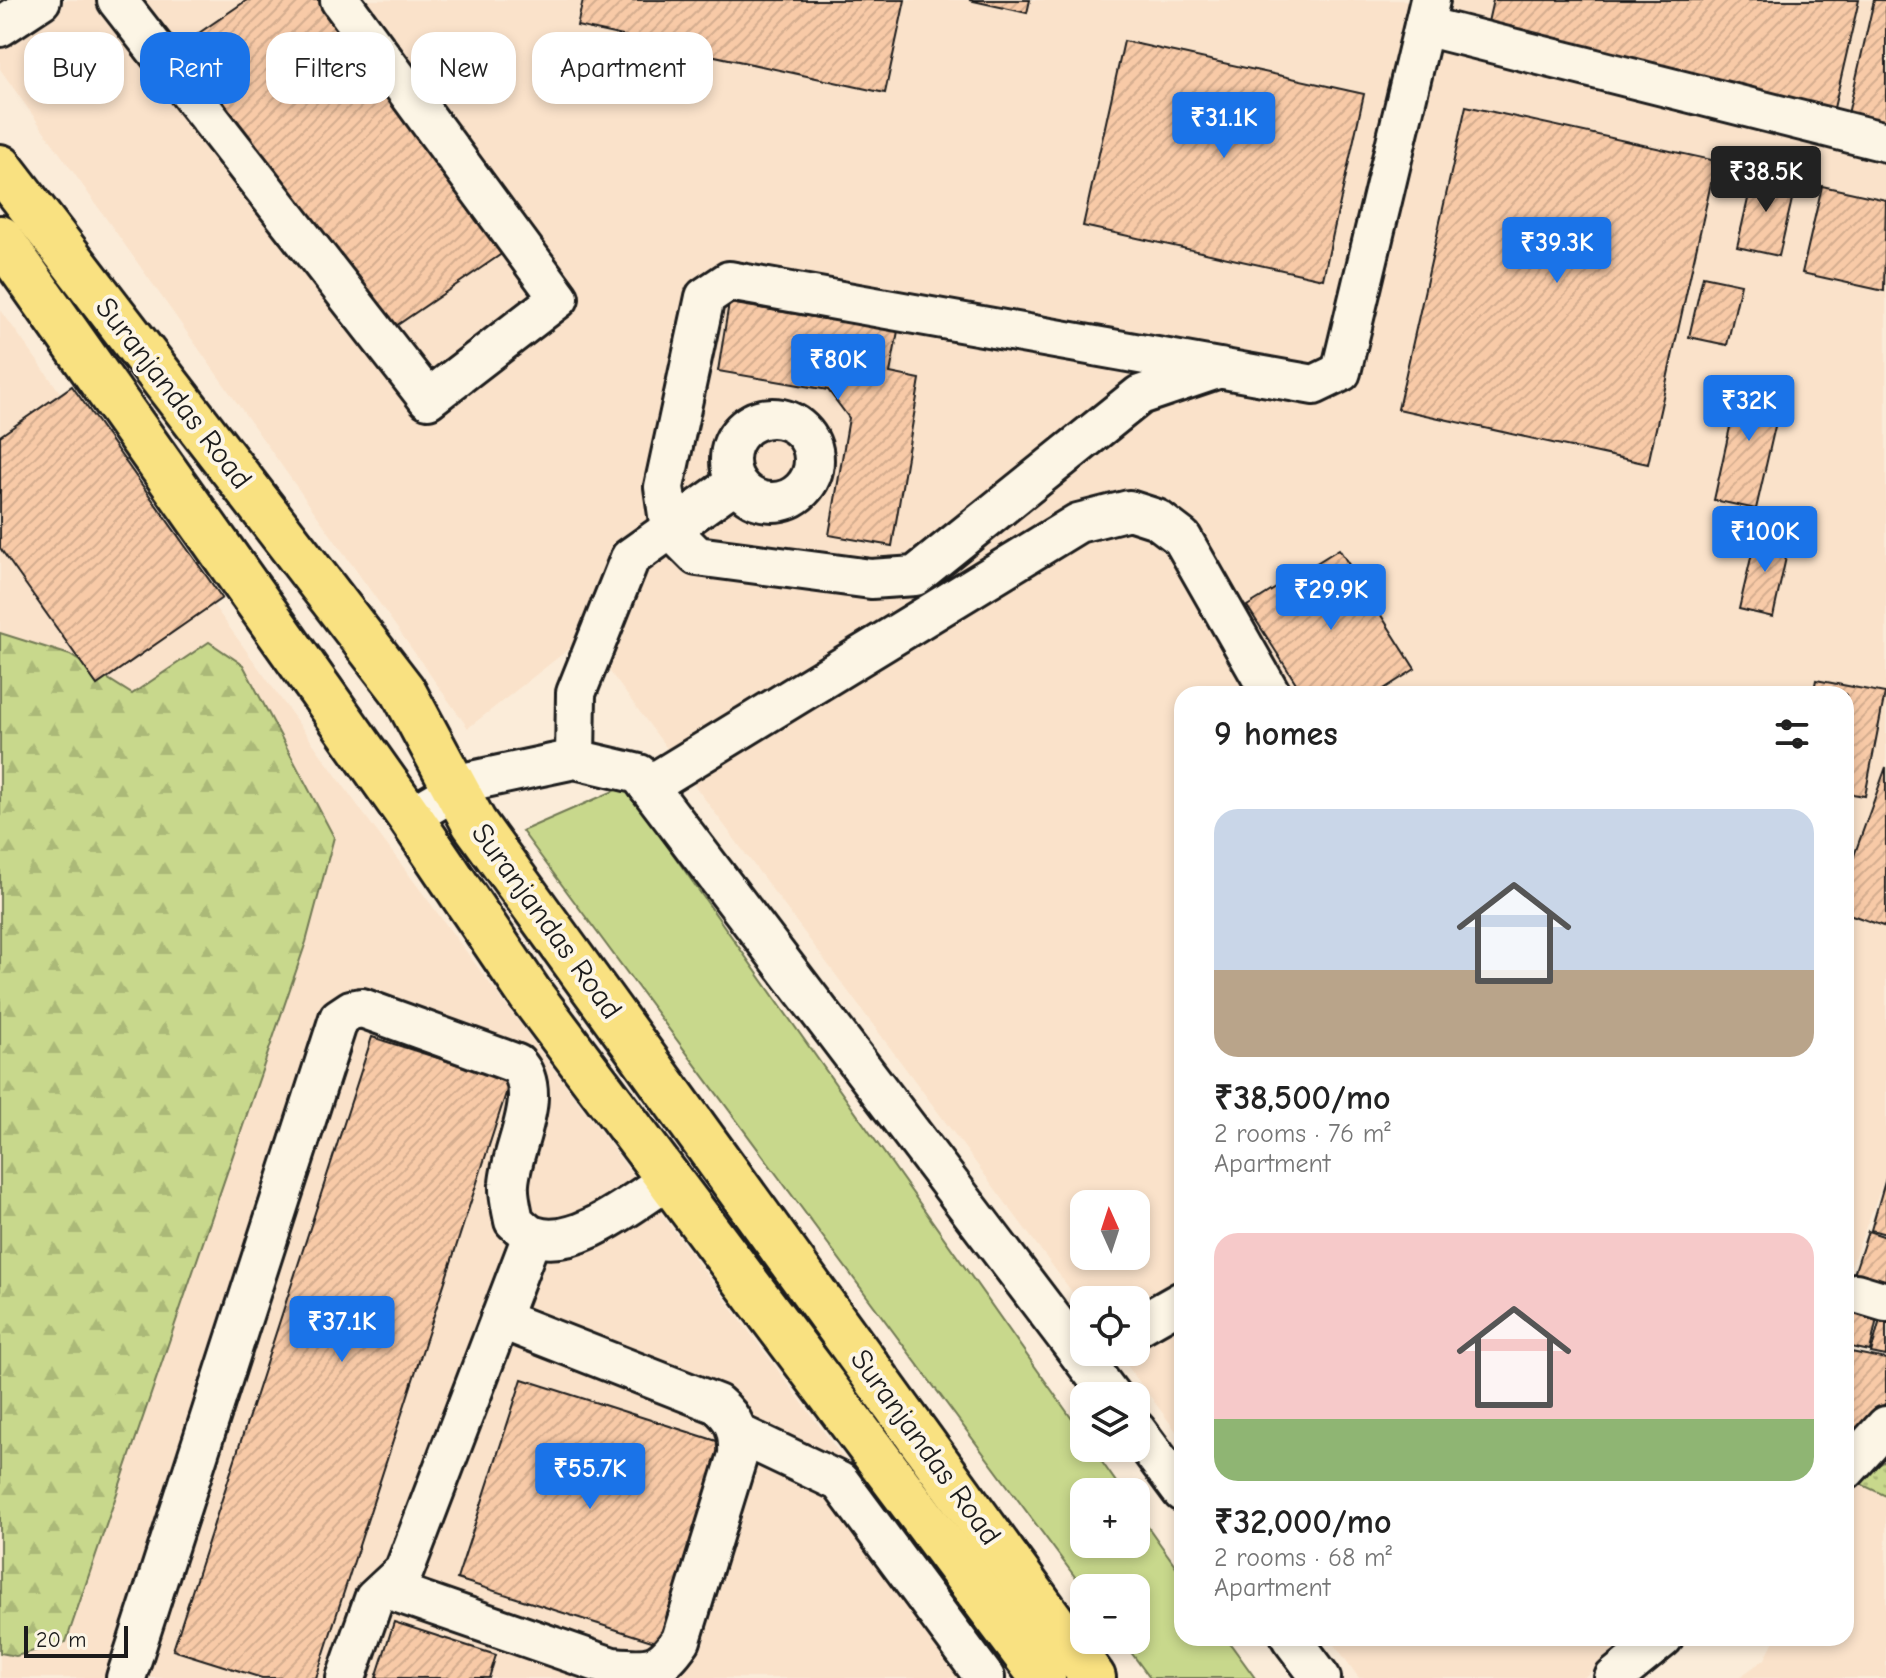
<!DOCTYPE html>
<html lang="en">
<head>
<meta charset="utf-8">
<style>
	:root { --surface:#fff; --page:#f2f2f2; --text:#222; --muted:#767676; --accent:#1a73e8 }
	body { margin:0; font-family:"Comic Neue",sans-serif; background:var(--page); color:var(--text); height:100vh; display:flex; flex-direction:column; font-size:30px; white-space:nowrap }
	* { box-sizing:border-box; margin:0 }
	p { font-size:26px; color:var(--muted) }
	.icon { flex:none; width:44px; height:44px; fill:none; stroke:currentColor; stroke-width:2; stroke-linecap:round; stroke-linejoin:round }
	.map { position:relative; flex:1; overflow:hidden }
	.panel { position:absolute; left:1174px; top:686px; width:680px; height:960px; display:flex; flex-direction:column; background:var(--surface); border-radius:24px; box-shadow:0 4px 12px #0003 }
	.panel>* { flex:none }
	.top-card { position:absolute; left:24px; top:32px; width:760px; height:72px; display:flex; gap:16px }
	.needle { width:52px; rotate:357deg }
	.tools { position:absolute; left:1070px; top:1190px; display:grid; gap:16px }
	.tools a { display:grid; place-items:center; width:80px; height:80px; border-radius:16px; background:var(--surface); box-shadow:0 4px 12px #0003; font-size:40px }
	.scale { position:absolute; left:24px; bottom:20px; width:104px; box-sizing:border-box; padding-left:8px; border:4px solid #1c1c1c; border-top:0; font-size:22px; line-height:28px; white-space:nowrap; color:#1c1c1c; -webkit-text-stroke:6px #fcf5e5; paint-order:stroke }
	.price { position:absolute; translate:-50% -68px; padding:0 18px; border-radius:8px; background:var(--accent); color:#fff; font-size:26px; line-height:52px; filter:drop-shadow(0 2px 4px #0008) }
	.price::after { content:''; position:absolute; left:50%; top:48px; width:24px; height:18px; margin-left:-12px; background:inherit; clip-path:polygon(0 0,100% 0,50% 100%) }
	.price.current { background:#222; color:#fff }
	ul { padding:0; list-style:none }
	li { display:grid; align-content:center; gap:16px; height:424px; padding:0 40px }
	li span { display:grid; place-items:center; height:248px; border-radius:24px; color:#555 }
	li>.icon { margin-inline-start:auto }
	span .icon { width:144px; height:144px; fill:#fffc; stroke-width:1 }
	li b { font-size:34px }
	h2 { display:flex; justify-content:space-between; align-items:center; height:96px; padding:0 40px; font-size:34px }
	.chip { padding:0 28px; border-radius:24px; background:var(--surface); box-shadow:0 4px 12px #0003; font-size:28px; line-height:72px }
	.chip.current { background:var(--accent); color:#fff }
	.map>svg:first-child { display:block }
</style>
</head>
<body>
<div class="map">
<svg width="1886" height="1678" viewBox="0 0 1886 1678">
	<defs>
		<pattern id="grass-dots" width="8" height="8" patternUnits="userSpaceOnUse" patternTransform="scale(2)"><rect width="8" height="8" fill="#c8d88c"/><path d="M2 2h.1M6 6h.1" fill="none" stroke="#abb978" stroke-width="1.8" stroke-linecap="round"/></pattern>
		<pattern id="forest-firs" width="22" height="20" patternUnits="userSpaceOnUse" patternTransform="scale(2)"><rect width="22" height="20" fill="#c8d88c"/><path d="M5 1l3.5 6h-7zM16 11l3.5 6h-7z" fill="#abb978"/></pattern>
		<pattern id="building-hatch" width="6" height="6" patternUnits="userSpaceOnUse" patternTransform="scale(2)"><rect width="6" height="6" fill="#f8caa7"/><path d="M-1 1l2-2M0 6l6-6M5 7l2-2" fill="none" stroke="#d4ad8f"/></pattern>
	</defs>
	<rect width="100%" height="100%" fill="#fbecd9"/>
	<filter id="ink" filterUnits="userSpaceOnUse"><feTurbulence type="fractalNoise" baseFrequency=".0125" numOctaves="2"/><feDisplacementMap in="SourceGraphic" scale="16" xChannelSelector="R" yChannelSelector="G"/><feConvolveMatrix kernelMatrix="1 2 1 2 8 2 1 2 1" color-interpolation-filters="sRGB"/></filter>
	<g filter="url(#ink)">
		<g fill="#fae2ca" fill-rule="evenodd">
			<path d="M0,0h1886v1175l-40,104v-585h-664v745l-65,-87h19v-52h-52v8l-500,-671 -116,91 -468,-659zM1084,1204h52v52h-52z"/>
			<path d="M0,309l366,508 641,861h-1007z"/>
			<path d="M1852,1480l34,16v182h-148l27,-19 10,-21h71v-145z"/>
			<path d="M1330,1638h303l-50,40h-224z"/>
		</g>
		<path fill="url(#grass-dots)" stroke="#727a54" stroke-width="2" d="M1886,1461v35l-34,-16z"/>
		<path fill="url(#forest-firs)" stroke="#727a54" stroke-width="2" d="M0,633l70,22 62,39 77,-52 34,23 91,172 -28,105 -240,700 -50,14 -16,-3z"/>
		<path fill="#c8d88c" stroke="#727a54" stroke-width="2" d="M625,786l459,650v12h8l31,44h-39v52h52v-34l46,65v63h44l29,40h-105l-28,-38h14v-52l-52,1 -562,-758z"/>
		<g fill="url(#building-hatch)" stroke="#1c1c1c" stroke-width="2">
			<path d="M247,0h82l174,253 -119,81 -201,-290z"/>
			<path d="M583,0h322l-20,93 -308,-67z"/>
			<path d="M969,0h61l-3,13z"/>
			<path d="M1493,0h366l-25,108 -348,-77z"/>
			<path d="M1874,0h12v123l-38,-9z"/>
			<path d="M1124,41l240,53 -41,185 -240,-53z"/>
			<path d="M1466,106l250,55 -68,303 -250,-55z"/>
			<path d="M1754,173l42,9 -17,74 -42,-9z"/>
			<path d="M1822,186l64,14 -2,91 -82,-18z"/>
			<path d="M1703,276l38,8 -14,61 -38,-8z"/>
			<path d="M729,303l169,28 -8,42 30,6 -28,167 -63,-11 20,-117 -21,-28 -110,-19z"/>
			<path d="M1741,377l43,10 -28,122 -42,-9z"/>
			<path d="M72,386l150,212 -125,87 -97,-137v-112z"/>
			<path d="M1757,532l33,7 -17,78 -34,-8z"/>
			<path d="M1339,549l76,120 -39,25h-73l-56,-88z"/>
			<path d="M1816,680l69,13 -20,103 -19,-3v-99h-33z"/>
			<path d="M1886,767v160l-40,-14v-35z"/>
			<path d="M372,1037l138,44 -194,597h-54l-89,-28z"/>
			<path d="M1886,1178v56l-15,-4z"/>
			<path d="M1868,1231l18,6v54l-34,-11z"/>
			<path d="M1851,1302l28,7 -9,42 -24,-5z"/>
			<path d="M1882,1312l4,1v43l-15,-3z"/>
			<path d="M1846,1351l40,8v44l-32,32 -8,-2z"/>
			<path d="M522,1379l201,64 -65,200 -201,-64z"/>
			<path d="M394,1622l102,33 -7,23h-113z"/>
		</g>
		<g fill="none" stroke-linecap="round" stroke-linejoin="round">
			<defs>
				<g id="minor">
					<path d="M117,0l311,399 131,-101 -219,-298"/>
					<path d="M1424,26l462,116"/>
					<path d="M0,27l41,-27"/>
					<path d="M1220,368l-80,27 -225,181 -44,3 -174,-23 -27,-27 -6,-42 41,-190 24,-16 585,104 27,-13 89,-372"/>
					<circle cx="772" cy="460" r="42"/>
					<path d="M575,759l1,-66 54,-135 105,-75"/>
					<path d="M648,786l430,-263 51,-13 28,9 25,19 89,156"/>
					<path d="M410,817l61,-36 104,-22 64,15 472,622"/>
					<path d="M1856,1293l30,9"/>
					<path d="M1136,1327l46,-26"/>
					<path d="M1136,1430l46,62"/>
					<path d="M739,1434l101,48 145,196"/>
					<path d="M1846,1470l40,-44"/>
					<path d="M387,1589l225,78c37,3 47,5 69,-27l57,-185c1,-24 -3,-36 -21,-51l-217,-85"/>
					<path d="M1291,1638l30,40"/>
					<path d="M126,1678l213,-660 12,-8 11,-2 155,56c28,30 -6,84 -8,120 -1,12 3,25 5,37 6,5 13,13 20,15 42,15 102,-36 137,-58"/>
					<path d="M346,1678l28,-79 30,-28 128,-335"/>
					<path d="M1614,1678l49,-40"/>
				</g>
				<g id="major">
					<path d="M0,167l403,524 71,132 619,855"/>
					<path d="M0,238l410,579 120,177 513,684"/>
				</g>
			</defs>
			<use href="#minor" stroke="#1c1c1c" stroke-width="44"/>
			<use href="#major" stroke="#1c1c1c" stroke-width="50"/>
			<use href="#minor" stroke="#fcf5e5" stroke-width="38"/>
			<use href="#major" stroke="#f9e181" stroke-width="44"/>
		</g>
	</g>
	<g text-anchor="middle" stroke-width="8" stroke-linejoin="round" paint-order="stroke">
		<g font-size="30" fill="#1c1c1c" stroke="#fcf5e5">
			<text transform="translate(174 393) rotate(52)" y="10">Suranjandas Road</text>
			<text transform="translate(547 921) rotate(54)" y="10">Suranjandas Road</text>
			<text transform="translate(926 1447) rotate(54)" y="10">Suranjandas Road</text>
		</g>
	</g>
</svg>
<div class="tools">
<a><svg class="needle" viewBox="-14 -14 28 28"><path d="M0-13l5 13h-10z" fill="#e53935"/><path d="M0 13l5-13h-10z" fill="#767676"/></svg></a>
<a><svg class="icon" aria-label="locate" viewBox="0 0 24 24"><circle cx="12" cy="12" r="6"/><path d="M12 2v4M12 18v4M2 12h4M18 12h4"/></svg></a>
<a><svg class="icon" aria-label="layers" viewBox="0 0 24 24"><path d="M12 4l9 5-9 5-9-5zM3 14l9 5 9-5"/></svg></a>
<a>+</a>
<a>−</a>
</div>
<div class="scale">20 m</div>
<b class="price" style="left:1224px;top:160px">₹31.1K</b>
<b class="price current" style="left:1766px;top:214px">₹38.5K</b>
<b class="price" style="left:1557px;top:285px">₹39.3K</b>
<b class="price" style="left:838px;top:402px">₹80K</b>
<b class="price" style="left:1749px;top:443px">₹32K</b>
<b class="price" style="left:1765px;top:574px">₹100K</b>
<b class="price" style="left:1331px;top:632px">₹29.9K</b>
<b class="price" style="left:342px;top:1364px">₹37.1K</b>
<b class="price" style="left:590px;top:1511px">₹55.7K</b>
<div class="top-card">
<a class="chip">Buy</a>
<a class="chip current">Rent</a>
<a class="chip">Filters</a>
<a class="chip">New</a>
<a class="chip">Apartment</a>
</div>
<section class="panel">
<h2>9 homes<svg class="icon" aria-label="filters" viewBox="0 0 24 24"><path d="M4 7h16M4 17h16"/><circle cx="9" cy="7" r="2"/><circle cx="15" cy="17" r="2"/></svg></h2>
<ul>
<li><span style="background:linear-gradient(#c9d6e8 65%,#b9a48a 0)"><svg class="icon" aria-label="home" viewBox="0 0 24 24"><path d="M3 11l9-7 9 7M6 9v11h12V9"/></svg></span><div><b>₹38,500/mo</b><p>2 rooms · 76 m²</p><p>Apartment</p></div></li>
<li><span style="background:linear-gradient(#f6c9c9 75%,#8fb573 0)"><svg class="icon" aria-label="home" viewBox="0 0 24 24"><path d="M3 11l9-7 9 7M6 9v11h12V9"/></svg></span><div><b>₹32,000/mo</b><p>2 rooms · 68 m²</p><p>Apartment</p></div></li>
</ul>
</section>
</div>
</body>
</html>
